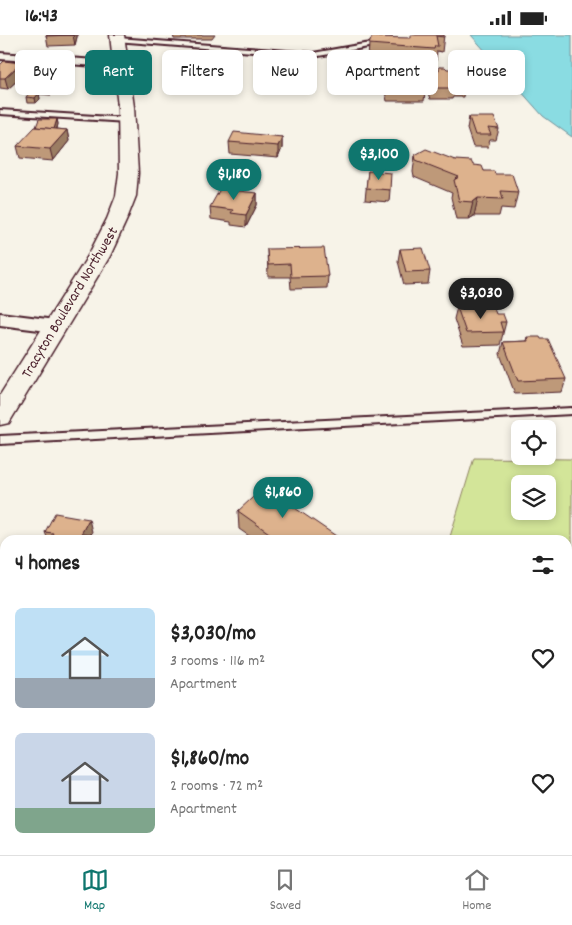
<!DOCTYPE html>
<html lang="en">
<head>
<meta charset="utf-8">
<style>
	:root { --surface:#fff; --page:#f6f6f6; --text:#222; --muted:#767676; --line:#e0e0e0; --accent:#0f766e }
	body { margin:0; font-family:Dekko,sans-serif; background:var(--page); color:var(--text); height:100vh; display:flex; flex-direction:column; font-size:19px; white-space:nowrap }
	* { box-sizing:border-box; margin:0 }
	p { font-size:16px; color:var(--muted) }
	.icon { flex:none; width:28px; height:28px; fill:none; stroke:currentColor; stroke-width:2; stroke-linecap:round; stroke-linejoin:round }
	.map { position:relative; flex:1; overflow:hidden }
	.sheet { position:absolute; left:0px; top:500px; width:572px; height:320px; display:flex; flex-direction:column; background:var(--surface); border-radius:15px 15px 0 0; box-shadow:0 2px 8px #0003 }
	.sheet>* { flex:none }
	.top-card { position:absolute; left:15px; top:15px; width:542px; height:45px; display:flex; gap:10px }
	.buttons { position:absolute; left:511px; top:385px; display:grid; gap:10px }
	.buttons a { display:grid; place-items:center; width:45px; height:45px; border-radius:8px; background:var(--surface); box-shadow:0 2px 8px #0003; font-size:25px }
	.price { position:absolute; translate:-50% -42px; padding:0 11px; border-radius:18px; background:var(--accent); color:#fff; font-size:16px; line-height:32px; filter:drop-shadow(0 1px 2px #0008) }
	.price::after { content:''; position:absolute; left:50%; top:30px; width:15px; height:11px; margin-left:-8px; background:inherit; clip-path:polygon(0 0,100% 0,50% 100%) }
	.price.current { background:#222; color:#fff }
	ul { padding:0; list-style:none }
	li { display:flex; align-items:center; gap:15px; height:125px; padding:0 15px }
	li span { display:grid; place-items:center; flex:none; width:140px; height:100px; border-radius:8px; color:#555 }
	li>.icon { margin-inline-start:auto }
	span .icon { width:60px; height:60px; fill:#fffc; stroke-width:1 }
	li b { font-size:21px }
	h2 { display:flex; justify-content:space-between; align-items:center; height:60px; padding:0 15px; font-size:21px }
	.tag { padding:0 18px; border-radius:8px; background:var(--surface); box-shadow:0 2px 8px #0003; font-size:18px; line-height:45px }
	.tag.current { background:var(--accent); color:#fff }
	.status { display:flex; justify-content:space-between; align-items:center; height:35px; padding:0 25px; background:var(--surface); direction:ltr }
	.status svg { height:14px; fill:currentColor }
	.tabs { display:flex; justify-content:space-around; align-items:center; height:70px; border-top:1px solid var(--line); background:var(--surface); font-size:14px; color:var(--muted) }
	.tabs a { display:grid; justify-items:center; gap:2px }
	.tabs .current { color:var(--accent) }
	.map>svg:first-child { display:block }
</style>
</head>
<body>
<div class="status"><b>16:43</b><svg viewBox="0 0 49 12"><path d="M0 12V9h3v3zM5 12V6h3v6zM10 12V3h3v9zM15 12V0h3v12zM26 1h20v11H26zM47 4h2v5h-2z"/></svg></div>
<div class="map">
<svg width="572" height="820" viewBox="0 0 572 820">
	<rect width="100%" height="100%" fill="#f7f3e8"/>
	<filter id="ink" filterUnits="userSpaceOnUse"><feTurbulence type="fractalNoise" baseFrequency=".02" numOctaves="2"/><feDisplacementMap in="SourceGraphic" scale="10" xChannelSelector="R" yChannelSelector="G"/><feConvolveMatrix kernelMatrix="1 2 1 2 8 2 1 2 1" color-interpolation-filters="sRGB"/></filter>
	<g filter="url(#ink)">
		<path fill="#d3e599" stroke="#8e8262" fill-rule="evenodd" d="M474,423l98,1v396h-329l2,-5h323v-310h-119zM520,449h28v27h-28z"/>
		<path fill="#8adce2" stroke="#709099" d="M471,0h101v102l-29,-21z"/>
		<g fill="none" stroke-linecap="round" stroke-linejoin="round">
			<defs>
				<g id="service">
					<path d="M118,3l195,15 51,-9 18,-2 3,2 -72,13 -197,-16z"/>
					<path d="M0,75l127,8 3,2 -3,2 -127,-8z"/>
					<path d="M572,373v6l-572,30v-8z"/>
				</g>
				<g id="minor">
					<path d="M0,18l123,9 6,3 -6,3 -123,-9z"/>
					<path d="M0,278l55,7 6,2 3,4 -3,4 -6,2 -55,-7z"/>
				</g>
				<path id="secondary" d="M110,0h14l10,72 4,66 -2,23 -9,23 -17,37 -101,167 -9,2v-30l88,-139 19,-37 9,-23 3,-23 -1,-66z"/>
			</defs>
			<use href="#service" stroke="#4a1f2b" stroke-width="4"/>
			<use href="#minor" stroke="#4a1f2b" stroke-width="4"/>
			<use href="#secondary" stroke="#4a1f2b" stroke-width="3"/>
			<use href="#service" fill="#f7f3e8" fill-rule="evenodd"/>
			<use href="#minor" fill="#f7f3e8" fill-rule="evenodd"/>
			<use href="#secondary" fill="#f7f3e8" fill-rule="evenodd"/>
		</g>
		<g fill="#be9979" stroke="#4a1f2b">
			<path d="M46,0h31v2l-2,8 -27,1z"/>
			<path d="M173,0h42l-3,4h-38z"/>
			<path d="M444,0l-2,17 -5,-1 -1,10h-3l-1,2 -64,-4 1,-15 42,-6z"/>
			<path d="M21,28l3,11 -16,15 -8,-1v-23z"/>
			<path d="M439,32l8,2 18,13 -2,15h-10l-1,2h-22l-2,-6h-3l-1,8h-37l-2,-9 1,-10 35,1v-4h5l1,-5h3v-4h8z"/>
			<path d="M71,45l-2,2 1,4 -9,8h-9l-1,1 -12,-1 1,5 -4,4h-9l-1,-6 13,-4 -3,-10z"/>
			<path d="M469,82l30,12 -3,11h-6l-2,7h-15l-6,-18z"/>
			<path d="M57,84l1,5 -1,5 10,1 2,11 -16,20 -33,-3 -3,-12z"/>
			<path d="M282,102v11l-4,10 -48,-4 -1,-12z"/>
			<path d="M415,120l40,5 18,5 11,6 11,3 23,18 -4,17 -13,-1 -2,8h-25l-5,3h-13l-5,-22 1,-4 -38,-16 -1,-5z"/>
			<path d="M368,136l22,19 -1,12 -24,-2z"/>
			<path d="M257,158v12l-11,22 -15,-2v-3l-20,-3 -1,-12z"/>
			<path d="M267,214l61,27 -1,12 -36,1 -1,-12h-22z"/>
			<path d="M400,214l30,22 -2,13 -24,1 -6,-24z"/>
			<path d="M457,272l39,7 10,8 -6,23 -37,1 -9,-27z"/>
			<path d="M527,302l39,42 -4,13 -47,2 -15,-40 3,-12 23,-1z"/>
			<path d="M238,476l101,27 4,2h-88l-16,-11z"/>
			<path d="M45,497h47l-1,3 2,5h-45z"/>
			<path d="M5,545v19l-5,-10z"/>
			<path d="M132,815h48l-2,5h-24z"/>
		</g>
		<g fill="#9b7d63" stroke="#4a1f2b">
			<path d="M73,0h4v2l-2,8z"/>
			<path d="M21,28l3,11 -16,15 -3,-11z"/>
			<path d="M69,34l2,11 -2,2 1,4 -9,8 -2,-11 5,-8z"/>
			<path d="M50,48l2,11 -1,1 -3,-11z"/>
			<path d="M39,58l1,6 -4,4 -1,-5z"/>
			<path d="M57,84l1,5 -3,11 -1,-6z"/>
			<path d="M67,95l2,11 -16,20 -3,-12z"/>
			<path d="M282,102v11l-4,10v-12z"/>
			<path d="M257,158v12l-11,22v-12z"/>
			<path d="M478,163l-4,18 -5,3 4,-17z"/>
			<path d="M89,484l3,13 -4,8 -7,-6z"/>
			<path d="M173,815h7l-2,5h-3z"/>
		</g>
		<g fill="#ddb28d" stroke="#4a1f2b">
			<path d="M46,0h27l-27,1z"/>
			<path d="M411,0h33v2l-8,-1 2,10h-3l-1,3 -65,-5 3,-7 39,1z"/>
			<path d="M4,26l17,2 -16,15h-5v-13z"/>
			<path d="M439,32h6l2,2h9l8,10 1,3h-4l4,4h-11v2h-23l-2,-6h-7l-1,-3h6v-5h4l-1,-4h9z"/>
			<path d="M53,33l16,1 -5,6h3l-8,8h-9l-2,1 -12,-1z"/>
			<path d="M416,46l1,2h6l2,7h-37l-2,-8z"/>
			<path d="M30,57l9,1 -4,5 -9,-1z"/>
			<path d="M469,82h25l5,12 -11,-1 3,7h-16z"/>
			<path d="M39,84h18l-3,10 -18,-2z"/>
			<path d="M35,92l32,3 -17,19 -33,-3z"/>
			<path d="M234,97l48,5 -4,9 -49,-4z"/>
			<path d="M426,114l29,11 16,1 2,4 9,1 2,5h10l1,3h17l6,18 -17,-1 2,8 -25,-1 -5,4 -14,-1 -5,-21 5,-3 -43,-17 -1,-5z"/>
			<path d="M368,136l23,2 -1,17 -24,-2z"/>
			<path d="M220,154l37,4 -11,22 -15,-2 2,-3 -23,-3z"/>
			<path d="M324,213l4,28 -37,1 -1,-13 -22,1 -1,-16z"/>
			<path d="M423,213l7,23 -24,1 -6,-23z"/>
			<path d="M493,271l3,8h7l3,8h-6l3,10 -37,1 -9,-26z"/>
			<path d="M527,302h13l1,2h7l18,40 -48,2 -15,-39 25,-1z"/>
			<path d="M264,452l75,51 5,1 -1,1h-64l-41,-29z"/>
			<path d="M55,478l34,6 -8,15 11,1 -3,5h-40l4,-7 -8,-1z"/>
			<path d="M5,545v10l-5,-1z"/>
		</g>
	</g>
	<g text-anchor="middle" stroke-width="4.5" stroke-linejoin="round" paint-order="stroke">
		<g font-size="15" fill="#4a1f2b" stroke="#f7f3e8">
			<text transform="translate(69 267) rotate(-59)" y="5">Tracyton Boulevard Northwest</text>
		</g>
	</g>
</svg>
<div class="buttons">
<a><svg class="icon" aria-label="locate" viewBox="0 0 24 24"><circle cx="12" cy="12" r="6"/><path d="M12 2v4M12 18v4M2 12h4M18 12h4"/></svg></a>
<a><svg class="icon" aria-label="layers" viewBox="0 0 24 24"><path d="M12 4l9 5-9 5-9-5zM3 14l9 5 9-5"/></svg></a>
</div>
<b class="price" style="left:379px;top:146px">$3,100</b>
<b class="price" style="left:234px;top:166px">$1,180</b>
<b class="price current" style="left:481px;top:285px">$3,030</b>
<b class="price" style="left:283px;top:484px">$1,860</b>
<div class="top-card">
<a class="tag">Buy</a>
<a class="tag current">Rent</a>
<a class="tag">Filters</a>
<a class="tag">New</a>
<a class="tag">Apartment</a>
<a class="tag">House</a>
</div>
<section class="sheet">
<h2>4 homes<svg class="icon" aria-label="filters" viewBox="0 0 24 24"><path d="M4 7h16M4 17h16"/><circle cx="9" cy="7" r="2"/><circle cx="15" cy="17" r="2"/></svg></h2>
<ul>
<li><span style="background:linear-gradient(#bfe0f5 70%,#9aa5b1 0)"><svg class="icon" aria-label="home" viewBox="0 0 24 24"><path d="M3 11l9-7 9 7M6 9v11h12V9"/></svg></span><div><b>$3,030/mo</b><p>3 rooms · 116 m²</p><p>Apartment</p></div><svg class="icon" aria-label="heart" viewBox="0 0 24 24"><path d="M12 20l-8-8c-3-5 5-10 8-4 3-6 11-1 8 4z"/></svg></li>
<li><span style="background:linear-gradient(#c9d6e8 75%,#7fa58c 0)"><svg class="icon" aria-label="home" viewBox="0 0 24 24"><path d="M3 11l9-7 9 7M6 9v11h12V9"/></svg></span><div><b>$1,860/mo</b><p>2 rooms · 72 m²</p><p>Apartment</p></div><svg class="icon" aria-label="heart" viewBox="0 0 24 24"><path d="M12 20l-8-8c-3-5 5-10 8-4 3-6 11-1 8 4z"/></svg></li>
</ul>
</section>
</div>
<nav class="tabs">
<a class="current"><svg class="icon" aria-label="map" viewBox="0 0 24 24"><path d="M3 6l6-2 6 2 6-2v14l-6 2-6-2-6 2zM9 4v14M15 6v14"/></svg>Map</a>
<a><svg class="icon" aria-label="saved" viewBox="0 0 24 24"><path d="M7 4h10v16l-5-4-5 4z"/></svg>Saved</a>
<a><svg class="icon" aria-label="home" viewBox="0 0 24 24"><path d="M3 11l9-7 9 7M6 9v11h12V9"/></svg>Home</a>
</nav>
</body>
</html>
